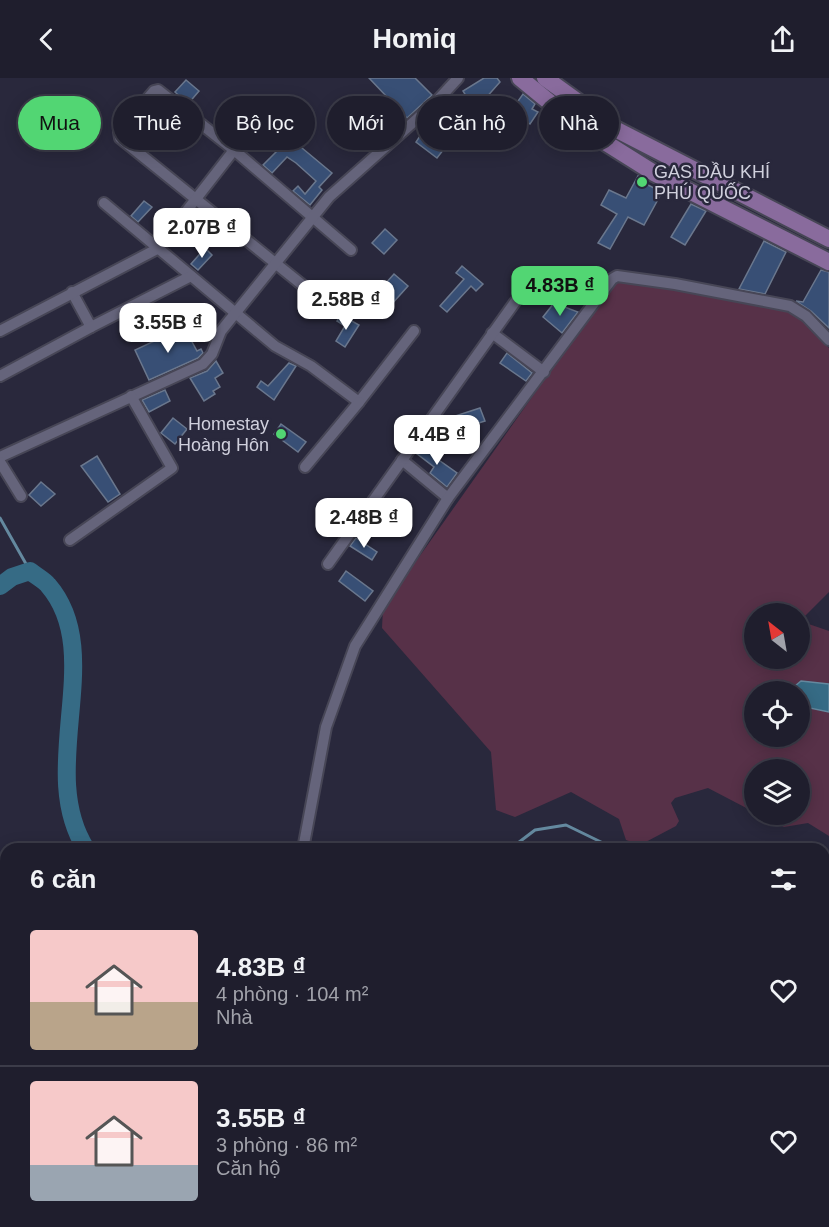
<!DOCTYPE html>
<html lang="vi">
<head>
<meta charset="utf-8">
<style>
	:root { --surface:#1f1e2d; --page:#272735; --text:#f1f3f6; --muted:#a1a2aa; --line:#3c3c49; --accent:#52d673 }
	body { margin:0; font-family:Arial,sans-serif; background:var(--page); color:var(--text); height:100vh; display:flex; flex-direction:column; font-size:22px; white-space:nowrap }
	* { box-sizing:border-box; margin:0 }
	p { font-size:20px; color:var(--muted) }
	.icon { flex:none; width:33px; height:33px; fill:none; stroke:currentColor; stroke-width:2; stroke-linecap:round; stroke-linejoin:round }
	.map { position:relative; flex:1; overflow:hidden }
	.details { position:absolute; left:0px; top:765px; width:830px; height:384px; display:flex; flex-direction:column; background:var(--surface); border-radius:18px 18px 0 0; box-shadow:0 3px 15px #0003,0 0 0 2px var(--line) }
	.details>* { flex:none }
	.top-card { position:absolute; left:18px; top:18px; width:794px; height:54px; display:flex; gap:12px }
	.needle { width:39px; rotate:329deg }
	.buttons { position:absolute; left:744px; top:525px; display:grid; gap:12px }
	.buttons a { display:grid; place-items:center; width:66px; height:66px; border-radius:50%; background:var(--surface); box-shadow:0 3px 15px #0003,0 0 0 2px var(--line); font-size:30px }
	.price { position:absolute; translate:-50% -51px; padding:0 14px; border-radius:12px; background:#fff; color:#222; font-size:20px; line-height:39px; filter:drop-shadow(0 2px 3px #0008) }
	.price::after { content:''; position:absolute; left:50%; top:36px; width:18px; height:14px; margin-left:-9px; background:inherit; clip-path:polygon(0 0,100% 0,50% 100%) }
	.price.on { background:var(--accent); color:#111 }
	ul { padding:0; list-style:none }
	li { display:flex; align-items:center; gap:18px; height:150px; padding:0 30px }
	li+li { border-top:2px solid var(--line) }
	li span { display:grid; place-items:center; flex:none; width:168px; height:120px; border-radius:6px; color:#555 }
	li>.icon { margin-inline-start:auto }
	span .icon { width:72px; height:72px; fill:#fffc; stroke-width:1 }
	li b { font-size:26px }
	h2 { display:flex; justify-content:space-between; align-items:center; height:72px; padding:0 30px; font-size:26px }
	.chip { padding:0 21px; border-radius:27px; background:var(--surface); box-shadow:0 3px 15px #0003,0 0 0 2px var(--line); font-size:21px; line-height:54px }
	.chip.on { background:var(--accent); color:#111 }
	header { display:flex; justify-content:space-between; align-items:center; height:78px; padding:0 30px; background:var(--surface); font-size:27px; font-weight:800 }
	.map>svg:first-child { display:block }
</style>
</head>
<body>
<header><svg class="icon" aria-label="back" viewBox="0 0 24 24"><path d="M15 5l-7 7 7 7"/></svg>Homiq<svg class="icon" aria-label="share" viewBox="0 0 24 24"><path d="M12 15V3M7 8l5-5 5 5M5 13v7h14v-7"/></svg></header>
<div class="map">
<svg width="829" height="1149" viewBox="0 0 829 1149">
	<rect width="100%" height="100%" fill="#29283c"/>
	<path fill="#573148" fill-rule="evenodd" d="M623,203l155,27 19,7 32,33v244l-29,29v-7h-46v44h46v-37l29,10v205l-21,-13 -24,4 -24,-12 40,-1v-44h-46v42l-46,-24 -33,10 -4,5 8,18 -3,5 -36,19 -14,-5 -7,-21 -48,-27 -56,25 -19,-7 -5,-58 -109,-124 1,-20 224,-317 8,-8zM754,614h46v44h-46z"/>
	<path fill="#366b85" stroke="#64899f" stroke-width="1.5" d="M801,603l28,3v28l-29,-6v-14l-5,-1v-5z"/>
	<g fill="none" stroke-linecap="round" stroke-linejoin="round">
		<g stroke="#64899f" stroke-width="3">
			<path d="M0,440l30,53"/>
			<path d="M510,771l25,-19 31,-5 37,18 3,6"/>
		</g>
		<g stroke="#366b85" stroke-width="18">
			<path d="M0,508l12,-9 18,-6c6,5 14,9 18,14 60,69 -13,184 38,264"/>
			<path d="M230,1149l7,-6"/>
		</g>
	</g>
	<g fill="#384f75" stroke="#6a778d" stroke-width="1.5">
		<path d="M369,0h46l17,17 -25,23z"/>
		<path d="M484,0h13l3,4 -16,18 5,9 -11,6 -15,-24z"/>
		<path d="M186,2l13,11 -11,13 -13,-12z"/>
		<path d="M523,16l12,10 -3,5 6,3 -8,12 -19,-13z"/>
		<path d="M141,42l9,7 -13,15 -8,-7z"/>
		<path d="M284,55l48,40 -13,14 3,3 -12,15 -17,-14 5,-5 7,8 11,-13 -20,-18 -9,-6 -15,16 -9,-8 15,-15 -5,-4z"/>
		<path d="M422,55l22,16 -7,9 -21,-16z"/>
		<path d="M638,98l9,5 -1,3 16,8 -18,33 -16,-8 -18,32 -12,-6 19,-29 -16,-9 8,-15 17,8z"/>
		<path d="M144,123l8,6 -14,15 -7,-6z"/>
		<path d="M691,126l15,7 -21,34 -14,-8z"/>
		<path d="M385,151l12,11 -13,14 -12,-11z"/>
		<path d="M764,163l22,11 -21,42 -26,-5z"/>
		<path d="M205,170l7,7 -14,15 -7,-6z"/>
		<path d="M462,188l21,18 -7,7 -5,-5 -24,26 -7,-6 24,-27 -8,-6z"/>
		<path d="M821,192l8,2v56l-18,-17 -15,-10 7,1z"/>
		<path d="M394,196l14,12 -17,19 -14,-12z"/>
		<path d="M554,225l24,9 -16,21 -19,-16z"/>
		<path d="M341,237l18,10 -14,22 -9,-6 9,-15 -8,-5z"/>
		<path d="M184,249l13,24 4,-2 2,4 -5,5 -49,22 -14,-30z"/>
		<path d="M507,275l25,20 -6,8 -26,-18z"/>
		<path d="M216,283l7,12 -8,5 5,9 -7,4 2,3 -11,7 -14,-23 17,-7z"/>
		<path d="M289,285l7,3 -22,34 -17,-13 4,-6 7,5z"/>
		<path d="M165,312l5,11 -21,11 -7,-12z"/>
		<path d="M480,330l5,13 -41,13 -4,-13z"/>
		<path d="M173,340l14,11 -12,15 -14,-11z"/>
		<path d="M281,346l25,18 -8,10 -24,-18z"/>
		<path d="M423,366l14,12 -1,2 21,15 -10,14 -17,-14 4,-6 -18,-14z"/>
		<path d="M97,378l23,38 -12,8 -27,-36z"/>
		<path d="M41,404l14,12 -14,12 -12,-11z"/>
		<path d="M356,460l21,14 -5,8 -22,-14z"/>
		<path d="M346,493l27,20 -8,10 -26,-20z"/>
	</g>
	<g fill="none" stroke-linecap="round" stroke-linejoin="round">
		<defs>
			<g id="minor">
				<path d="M104,125l171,143 36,20 48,36 55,-71"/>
				<path d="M72,214l19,35"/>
				<path d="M342,230l-21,-8 -201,-162 -1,-6 35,-41 4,-1 76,60 117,100"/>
				<path d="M0,253l157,-82 77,-99"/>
				<path d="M492,255l52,39"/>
				<path d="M0,298l91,-49 100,-51"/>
				<path d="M0,379l203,-93 9,-10 9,-23 108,-134 107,-95 22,-24"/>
				<path d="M402,382l46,38"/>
				<path d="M0,384l21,34"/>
				<path d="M305,389l54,-65"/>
				<path d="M70,462l102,-72 -41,-72"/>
				<path d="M328,486l187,-262"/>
				<path d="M303,771l23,-122 29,-81 93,-148 164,-219 5,-3 58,8 115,22 16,10 23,24"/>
				<path d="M0,853l6,2"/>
				<path d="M0,991l6,1"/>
				<path d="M598,1143l1,6"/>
			</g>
			<g id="primary">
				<path d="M520,0l56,46 78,49 175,89"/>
				<path d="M545,0l72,52 212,109"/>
			</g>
		</defs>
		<use href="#minor" stroke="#474656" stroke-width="14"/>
		<use href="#primary" stroke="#474656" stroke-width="20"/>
		<use href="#minor" stroke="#65647b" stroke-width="10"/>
		<use href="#primary" stroke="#896b9d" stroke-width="16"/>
	</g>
	<g fill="#52d673" stroke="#29283c" stroke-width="2">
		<circle cx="642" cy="104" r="6"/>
		<circle cx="281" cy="356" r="6"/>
	</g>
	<g text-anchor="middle" stroke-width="5" stroke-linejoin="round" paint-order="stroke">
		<g font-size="18" fill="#d0d0dd" stroke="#29283c" text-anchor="start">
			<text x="654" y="100">GAS DẦU KHÍ<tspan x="654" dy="21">PHÚ QUỐC</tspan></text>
			<text x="269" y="352" text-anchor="end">Homestay<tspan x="269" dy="21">Hoàng Hôn</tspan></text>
		</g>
	</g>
</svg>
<div class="buttons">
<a><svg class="needle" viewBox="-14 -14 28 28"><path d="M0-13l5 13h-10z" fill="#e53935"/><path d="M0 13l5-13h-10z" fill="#a1a2aa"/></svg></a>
<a><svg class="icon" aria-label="locate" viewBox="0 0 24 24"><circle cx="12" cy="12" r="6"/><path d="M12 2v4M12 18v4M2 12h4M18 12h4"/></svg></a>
<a><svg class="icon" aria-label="layers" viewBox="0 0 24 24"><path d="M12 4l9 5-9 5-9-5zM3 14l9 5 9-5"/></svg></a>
</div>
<b class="price" style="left:202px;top:181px">2.07B ₫</b>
<b class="price on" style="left:560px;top:239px">4.83B ₫</b>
<b class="price" style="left:346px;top:253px">2.58B ₫</b>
<b class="price" style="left:168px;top:276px">3.55B ₫</b>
<b class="price" style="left:437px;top:388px">4.4B ₫</b>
<b class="price" style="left:364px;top:471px">2.48B ₫</b>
<div class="top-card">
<a class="chip on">Mua</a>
<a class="chip">Thuê</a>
<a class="chip">Bộ lọc</a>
<a class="chip">Mới</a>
<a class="chip">Căn hộ</a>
<a class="chip">Nhà</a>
</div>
<section class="details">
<h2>6 căn<svg class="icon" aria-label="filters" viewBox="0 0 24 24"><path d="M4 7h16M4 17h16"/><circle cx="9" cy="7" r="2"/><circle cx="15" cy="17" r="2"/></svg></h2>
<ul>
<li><span style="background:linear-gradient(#f6c9c9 60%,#b9a48a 0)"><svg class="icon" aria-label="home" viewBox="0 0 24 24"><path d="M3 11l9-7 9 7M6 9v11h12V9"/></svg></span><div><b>4.83B ₫</b><p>4 phòng · 104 m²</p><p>Nhà</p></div><svg class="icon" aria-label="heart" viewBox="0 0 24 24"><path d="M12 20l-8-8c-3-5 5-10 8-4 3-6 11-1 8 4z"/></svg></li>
<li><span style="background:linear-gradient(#f6c9c9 70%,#9aa5b1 0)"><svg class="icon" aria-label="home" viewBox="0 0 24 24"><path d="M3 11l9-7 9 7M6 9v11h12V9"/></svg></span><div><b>3.55B ₫</b><p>3 phòng · 86 m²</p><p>Căn hộ</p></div><svg class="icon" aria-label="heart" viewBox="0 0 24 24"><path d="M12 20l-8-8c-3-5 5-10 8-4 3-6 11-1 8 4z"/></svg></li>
</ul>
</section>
</div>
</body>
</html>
